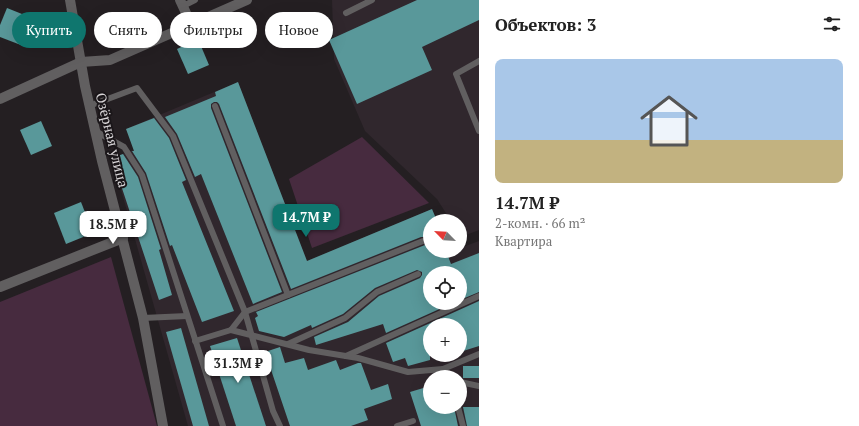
<!DOCTYPE html>
<html lang="ru">
<head>
<meta charset="utf-8">
<style>
	:root { --surface:#fff; --page:#f6f6f6; --text:#222; --muted:#767676; --line:#e0e0e0; --accent:#0f766e }
	body { margin:0; font-family:"PT Serif",serif; background:var(--page); color:var(--text); height:100vh; display:flex; flex-direction:column; font-size:15px; white-space:nowrap }
	* { box-sizing:border-box; margin:0 }
	p { font-size:13px; color:var(--muted) }
	.icon { flex:none; width:22px; height:22px; fill:none; stroke:currentColor; stroke-width:2; stroke-linecap:round; stroke-linejoin:round }
	.map { position:relative; flex:1; overflow:hidden }
	.sheet { display:flex; flex-direction:column; background:var(--surface); width:380px }
	.sheet>* { flex:none }
	.hud { position:absolute; left:12px; top:12px; width:380px; height:36px; display:flex; gap:8px }
	.needle { width:26px; rotate:294deg }
	.buttons { position:absolute; left:423px; top:214px; display:grid; gap:8px }
	.buttons a { display:grid; place-items:center; width:44px; height:44px; border-radius:50%; background:var(--surface); box-shadow:0 4px 16px #0002; font-size:20px }
	.price { position:absolute; translate:-50% -34px; padding:0 9px; border-radius:8px; background:#fff; color:#222; font-size:13px; line-height:26px; filter:drop-shadow(0 1px 2px #0008) }
	.price::after { content:''; position:absolute; left:50%; top:24px; width:12px; height:9px; margin-left:-6px; background:inherit; clip-path:polygon(0 0,100% 0,50% 100%) }
	.price.on { background:var(--accent); color:#fff }
	ul { padding:0; list-style:none }
	li { display:grid; align-content:center; gap:8px; height:212px; padding:0 16px }
	li+li { border-top:1px solid var(--line) }
	li span { display:grid; place-items:center; height:124px; border-radius:8px; color:#555 }
	li>.icon { margin-inline-start:auto }
	span .icon { width:72px; height:72px; fill:#fffc; stroke-width:1 }
	li b { font-size:17px }
	h2 { display:flex; justify-content:space-between; align-items:center; height:48px; padding:0 16px; font-size:17px }
	.pill { padding:0 14px; border-radius:18px; background:var(--surface); box-shadow:0 4px 16px #0002; font-size:14px; line-height:36px }
	.pill.on { background:var(--accent); color:#fff }
	main { display:flex; flex:1; min-height:0 }
	.map>svg:first-child { display:block }
</style>
</head>
<body>
<main>
<div class="map">
<svg width="479" height="426" viewBox="0 0 479 426">
	<rect width="100%" height="100%" fill="#241f22"/>
	<g fill="#30272d" fill-rule="evenodd">
		<path d="M332,0h147v230l-18,7 -1,-16h-9l-14,-22 -72,-68 -31,-72z"/>
		<path d="M238,82l69,179 125,-52 5,12h-7v30h18v2l5,-2h7v-3l19,-7v185h-291l-76,-268 24,-9 -10,-20zM430,273h30v30h-30zM430,325h30v30h-30zM430,377h30v30h-30z"/>
	</g>
	<g fill="#472b3f">
		<path d="M362,137l67,66 -117,45 -23,-69z"/>
		<path d="M111,257l46,169h-157v-124z"/>
	</g>
	<g fill="#59989a">
		<path d="M417,0h62v20l-57,27 10,23 -75,34 -28,-64z"/>
		<path d="M7,8l30,12 -11,27 -26,-10v-12z"/>
		<path d="M198,39l11,26 -21,9 -11,-25z"/>
		<path d="M238,82l69,179 125,-52 5,12h-7v30h16l5,13 28,-11v39l-19,8v-27h-30v30h23l-67,30 -3,-9 -67,21 -2,-8 34,-15 31,-26 41,-18 2,-3v-3l-5,-2 -42,18 -32,26 -31,14 -1,-3 -27,12 -25,-6 -4,-13 3,-2 -2,-4 169,-67 2,-4 -2,-4h-4l-130,52 -72,-185 -2,-2h-3l-3,2v4l71,184 -29,12 -52,-130 -6,3 -18,-43 -12,-17 51,-21 -1,-4z"/>
		<path d="M154,118l15,20 17,42 -4,2 52,129 -32,11 -30,-77 -2,1 -24,-73 -14,-22h2l-8,-22z"/>
		<path d="M41,121l11,25 -21,9 -11,-25z"/>
		<path d="M123,154l15,23 23,72 -2,1 13,45 -13,5 -47,-142z"/>
		<path d="M81,202l12,31 -27,11 -12,-31z"/>
		<path d="M479,301v45l-19,6v-27h-30v35l-22,6 -3,-8 -12,4 -7,-19z"/>
		<path d="M181,328l28,98h-16l-27,-94z"/>
		<path d="M237,338l29,88h-30l-26,-80z"/>
		<path d="M280,347l5,16 19,-5 4,12 28,-10 4,10 18,-7h3l10,27 17,-6 4,15 -28,10 4,11 -17,6h-61l-25,-74z"/>
		<rect x="463" y="366" width="16" height="12"/>
		<path d="M430,386v21h24l4,19h-37l-11,-34z"/>
		<path d="M463,407h16v19h-12z"/>
	</g>
	<g fill="none" stroke-linecap="round" stroke-linejoin="round">
		<g stroke="#615f60" stroke-width="6">
			<path d="M183,6l12,-6"/>
			<path d="M346,13l26,-13"/>
			<path d="M479,61l-23,13 23,57"/>
			<path d="M89,106l48,-18 36,48 72,176 28,99 7,15"/>
			<path d="M215,106l73,189"/>
			<path d="M95,131l29,16 18,28 81,251"/>
			<path d="M143,318l44,-2"/>
			<path d="M231,330l78,20 49,8 50,14 35,-3 6,8"/>
			<path d="M195,341l36,-11 14,-18 178,-71"/>
			<path d="M288,344l57,-26 32,-26 41,-18"/>
			<path d="M346,356l133,-60"/>
			<path d="M443,369l36,-15"/>
			<path d="M460,382l19,4"/>
			<path d="M458,407l5,19"/>
			<path d="M397,426l16,-5"/>
		</g>
		<g stroke="#615f60" stroke-width="10">
			<path d="M70,0l15,86 17,75 41,157 20,108"/>
			<path d="M180,0l11,24"/>
			<path d="M0,99l81,-37 29,-2 137,-60"/>
			<path d="M0,287l123,-49"/>
		</g>
	</g>
	<g text-anchor="middle" stroke-width="4" stroke-linejoin="round" paint-order="stroke">
		<g font-size="14" fill="#d8d5d7" stroke="#1a1619">
			<text transform="translate(112 140) rotate(76)" y="5">Озёрная улица</text>
		</g>
	</g>
</svg>
<div class="buttons">
<a><svg class="needle" viewBox="-14 -14 28 28"><path d="M0-13l5 13h-10z" fill="#e53935"/><path d="M0 13l5-13h-10z" fill="#767676"/></svg></a>
<a><svg class="icon" aria-label="locate" viewBox="0 0 24 24"><circle cx="12" cy="12" r="6"/><path d="M12 2v4M12 18v4M2 12h4M18 12h4"/></svg></a>
<a>+</a>
<a>−</a>
</div>
<b class="price on" style="left:306px;top:238px">14.7M ₽</b>
<b class="price" style="left:113px;top:245px">18.5M ₽</b>
<b class="price" style="left:238px;top:384px">31.3M ₽</b>
<div class="hud">
<a class="pill on">Купить</a>
<a class="pill">Снять</a>
<a class="pill">Фильтры</a>
<a class="pill">Новое</a>
</div>
</div>
<section class="sheet">
<h2>Объектов: 3<svg class="icon" aria-label="filters" viewBox="0 0 24 24"><path d="M4 7h16M4 17h16"/><circle cx="9" cy="7" r="2"/><circle cx="15" cy="17" r="2"/></svg></h2>
<ul>
<li><span style="background:linear-gradient(#a9c7e8 65%,#c2b280 0)"><svg class="icon" aria-label="home" viewBox="0 0 24 24"><path d="M3 11l9-7 9 7M6 9v11h12V9"/></svg></span><div><b>14.7M ₽</b><p>2-комн. · 66 m²</p><p>Квартира</p></div></li>
</ul>
</section>
</main>
</body>
</html>
